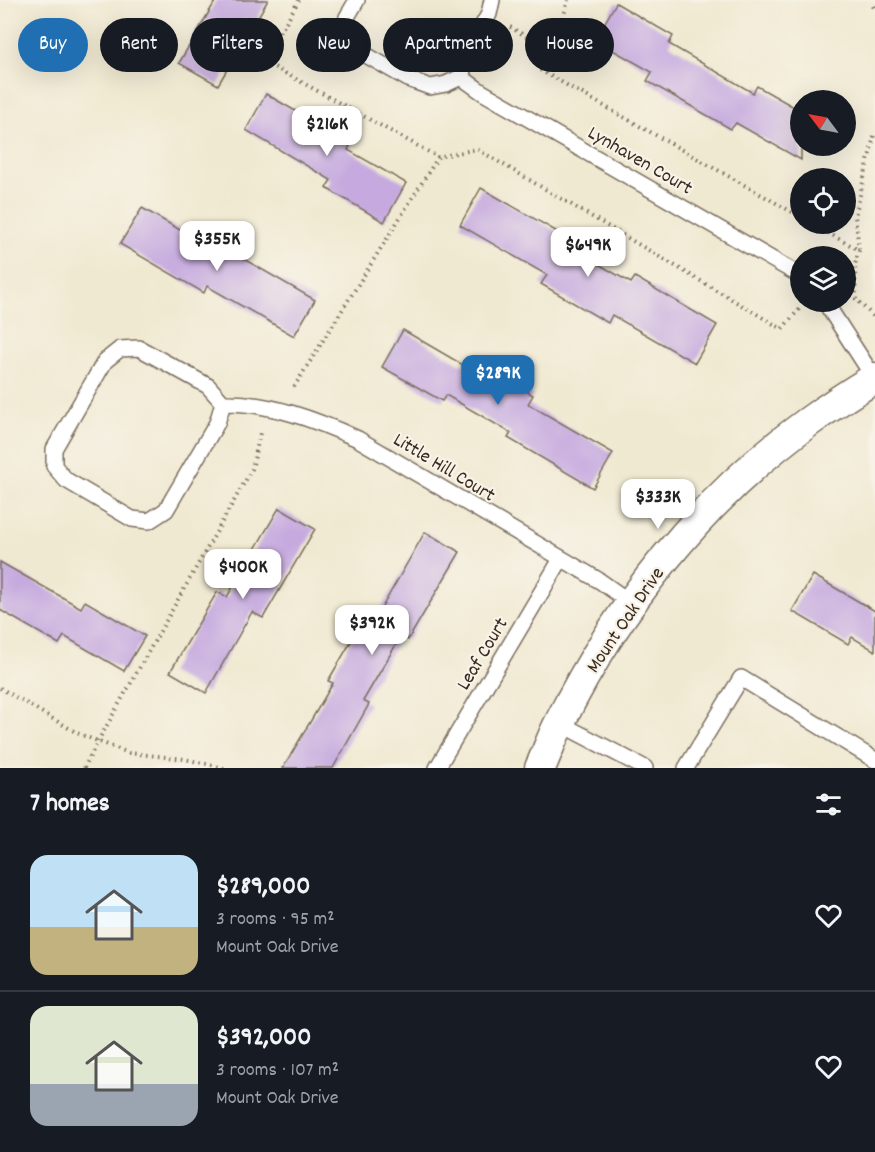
<!DOCTYPE html>
<html lang="en">
<head>
<meta charset="utf-8">
<style>
	:root { --surface:#171b24; --page:#20242c; --text:#f1f3f6; --muted:#9ea1a6; --line:#363941; --accent:#1f6fb2 }
	body { margin:0; font-family:Dekko,sans-serif; background:var(--page); color:var(--text); height:100vh; display:flex; flex-direction:column; font-size:22px; white-space:nowrap }
	* { box-sizing:border-box; margin:0 }
	p { font-size:20px; color:var(--muted) }
	.icon { flex:none; width:33px; height:33px; fill:none; stroke:currentColor; stroke-width:2; stroke-linecap:round; stroke-linejoin:round }
	.map { position:relative; height:768px; overflow:hidden }
	.details { display:flex; flex-direction:column; background:var(--surface); flex:1 }
	.details>* { flex:none }
	.guide { position:absolute; left:18px; top:18px; width:840px; height:54px; display:flex; gap:12px }
	.needle { width:39px; rotate:302deg }
	.fabs { position:absolute; left:790px; top:90px; display:grid; gap:12px }
	.fabs a { display:grid; place-items:center; width:66px; height:66px; border-radius:50%; background:var(--surface); box-shadow:0 6px 24px #0002; font-size:30px }
	.price { position:absolute; translate:-50% -51px; padding:0 14px; border-radius:12px; background:#fff; color:#222; font-size:20px; line-height:39px; filter:drop-shadow(0 2px 3px #0008) }
	.price::after { content:''; position:absolute; left:50%; top:36px; width:18px; height:14px; margin-left:-9px; background:inherit; clip-path:polygon(0 0,100% 0,50% 100%) }
	.price.selected { background:var(--accent); color:#fff }
	ul { padding:0; list-style:none }
	li { display:flex; align-items:center; gap:18px; height:150px; padding:0 30px }
	li+li { border-top:2px solid var(--line) }
	li span { display:grid; place-items:center; flex:none; width:168px; height:120px; border-radius:18px; color:#555 }
	li>.icon { margin-inline-start:auto }
	span .icon { width:72px; height:72px; fill:#fffc; stroke-width:1 }
	li b { font-size:26px }
	h2 { display:flex; justify-content:space-between; align-items:center; height:72px; padding:0 30px; font-size:26px }
	.chip { padding:0 21px; border-radius:27px; background:var(--surface); box-shadow:0 6px 24px #0002; font-size:21px; line-height:54px }
	.chip.selected { background:var(--accent); color:#fff }
	.map>svg:first-child { display:block }
</style>
</head>
<body>
<div class="map">
<svg width="875" height="768" viewBox="0 0 875 768">
	<rect width="100%" height="100%" fill="#f7f3e8"/>
	<filter id="ink" filterUnits="userSpaceOnUse"><feTurbulence type="fractalNoise" baseFrequency=".0167" numOctaves="2"/><feDisplacementMap in="SourceGraphic" scale="12" xChannelSelector="R" yChannelSelector="G"/><feConvolveMatrix kernelMatrix="1 2 1 2 8 2 1 2 1" color-interpolation-filters="sRGB"/></filter>
	<filter id="wash" filterUnits="userSpaceOnUse"><feTurbulence type="fractalNoise" baseFrequency=".008" numOctaves="4" result="noise"/><feDisplacementMap in="SourceGraphic" scale="24" xChannelSelector="R" yChannelSelector="G"/><feGaussianBlur stdDeviation="1.35" result="paint"/><feColorMatrix in="noise" values="0 0 0 0 0 0 0 0 0 0 0 0 0 0 0 0 0 1.4 0 .05"/><feComposite in="paint" operator="in"/></filter>
	<g filter="url(#wash)">
		<rect width="100%" height="100%" fill="#f0e9d1"/>
		<g id="blocks">
			<g fill="#c6aadf">
				<path d="M216,0h52l-50,85 -39,-22z"/>
				<path d="M616,3l57,33 -4,8 84,49 4,-7 44,25v49l-65,-37 -5,6 -84,-48 5,-9 -57,-32z"/>
				<path d="M266,94l85,49 -3,7 58,33 -22,39 -58,-34 5,-8 -85,-50z"/>
				<path d="M481,188l87,50 -4,6 67,39 4,-6 82,48 -22,38 -83,-48 -4,8 -67,-39 6,-9 -87,-50z"/>
				<path d="M142,208l83,48 3,-6 87,50 -21,36 -87,-50 -3,7 -84,-49z"/>
				<path d="M403,330l60,35 4,-8 66,38 -5,9 85,49 -20,35 -85,-50 3,-5 -65,-38 -4,6 -60,-34z"/>
				<path d="M279,508l36,21 -52,89 -11,-6 -46,81 -36,-21 47,-80 10,5z"/>
				<path d="M425,532l35,20 -52,88 -7,-4 -38,65 6,3 -36,64h-50l50,-85 -5,-2 38,-65 8,5z"/>
				<path d="M0,562l81,46 4,-7 60,35 -21,35 -60,-35 -5,8 -59,-34z"/>
				<path d="M813,575l62,36v40l-23,-14 -4,7 -56,-33z"/>
			</g>
		</g>
	</g>
	<g filter="url(#ink)">
		<use href="#blocks" fill-opacity="0" stroke="#7a6d5d" stroke-width="1.5"/>
		<g fill="none" stroke-linecap="round" stroke-linejoin="round">
			<defs>
				<g id="lane">
					<path d="M357,0l-10,17 -4,17 9,13 56,32 22,8 16,-3 15,-7 8,-28 20,-35 3,-14"/>
					<path d="M461,77l21,15 319,184"/>
					<path d="M825,302l49,76"/>
					<path d="M223,403l-6,20 -51,87 -17,11 -17,-2 -66,-39 -12,-14v-17l51,-88 15,-12 19,-1 69,38 15,17c46,-1 93,17 135,36l242,142 31,22"/>
					<path d="M559,723l86,45"/>
					<path d="M437,768l124,-209"/>
					<path d="M686,768l55,-90 134,82"/>
				</g>
				<path id="street" d="M540,768c7,-15 12,-31 20,-46 57,-115 142,-223 247,-299 22,-16 45,-31 68,-45"/>
			</defs>
			<use href="#lane" stroke="#7a6d5d" stroke-width="18"/>
			<use href="#street" stroke="#7a6d5d" stroke-width="33"/>
			<g stroke="#7a6d5d" stroke-width="4" stroke-dasharray="1.5 4.5" stroke-linecap="butt">
				<path d="M299,0l-36,61 175,96"/>
				<path d="M873,6l2,4"/>
				<path d="M510,27l38,22 16,-34 4,-15"/>
				<path d="M540,70l261,147"/>
				<path d="M812,224l47,26 -4,14 1,35 19,19"/>
				<path d="M859,249l-4,-33 20,-84"/>
				<path d="M294,387l144,-230 39,-8 305,180 19,-22"/>
				<path d="M0,688l79,46 50,19 56,6 39,9"/>
				<path d="M84,768l14,-27 154,-272 8,-36"/>
			</g>
			<use href="#lane" stroke="#fff" stroke-width="15"/>
			<use href="#street" stroke="#fff" stroke-width="30"/>
		</g>
	</g>
	<g text-anchor="middle" stroke-width="4.5" stroke-linejoin="round" paint-order="stroke">
		<g font-size="20" fill="#3b2a1e" stroke="#f7f3e8">
			<text transform="translate(641 159) rotate(30)" y="7">Lynhaven Court</text>
			<text transform="translate(445 466) rotate(31)" y="7">Little Hill Court</text>
			<text transform="translate(624 619) rotate(-56)" y="7">Mount Oak Drive</text>
			<text transform="translate(481 653) rotate(-59)" y="7">Leaf Court</text>
		</g>
	</g>
</svg>
<div class="fabs">
<a><svg class="needle" viewBox="-14 -14 28 28"><path d="M0-13l5 13h-10z" fill="#e53935"/><path d="M0 13l5-13h-10z" fill="#9ea1a6"/></svg></a>
<a><svg class="icon" aria-label="locate" viewBox="0 0 24 24"><circle cx="12" cy="12" r="6"/><path d="M12 2v4M12 18v4M2 12h4M18 12h4"/></svg></a>
<a><svg class="icon" aria-label="layers" viewBox="0 0 24 24"><path d="M12 4l9 5-9 5-9-5zM3 14l9 5 9-5"/></svg></a>
</div>
<b class="price" style="left:327px;top:157px">$216K</b>
<b class="price" style="left:217px;top:272px">$355K</b>
<b class="price" style="left:588px;top:278px">$649K</b>
<b class="price selected" style="left:498px;top:406px">$289K</b>
<b class="price" style="left:658px;top:530px">$333K</b>
<b class="price" style="left:243px;top:600px">$400K</b>
<b class="price" style="left:372px;top:656px">$392K</b>
<div class="guide">
<a class="chip selected">Buy</a>
<a class="chip">Rent</a>
<a class="chip">Filters</a>
<a class="chip">New</a>
<a class="chip">Apartment</a>
<a class="chip">House</a>
</div>
</div>
<section class="details">
<h2>7 homes<svg class="icon" aria-label="filters" viewBox="0 0 24 24"><path d="M4 7h16M4 17h16"/><circle cx="9" cy="7" r="2"/><circle cx="15" cy="17" r="2"/></svg></h2>
<ul>
<li><span style="background:linear-gradient(#bfe0f5 60%,#c2b280 0)"><svg class="icon" aria-label="home" viewBox="0 0 24 24"><path d="M3 11l9-7 9 7M6 9v11h12V9"/></svg></span><div><b>$289,000</b><p>3 rooms · 95 m²</p><p>Mount Oak Drive</p></div><svg class="icon" aria-label="heart" viewBox="0 0 24 24"><path d="M12 20l-8-8c-3-5 5-10 8-4 3-6 11-1 8 4z"/></svg></li>
<li><span style="background:linear-gradient(#dfe7d0 65%,#9aa5b1 0)"><svg class="icon" aria-label="home" viewBox="0 0 24 24"><path d="M3 11l9-7 9 7M6 9v11h12V9"/></svg></span><div><b>$392,000</b><p>3 rooms · 107 m²</p><p>Mount Oak Drive</p></div><svg class="icon" aria-label="heart" viewBox="0 0 24 24"><path d="M12 20l-8-8c-3-5 5-10 8-4 3-6 11-1 8 4z"/></svg></li>
</ul>
</section>
</body>
</html>
